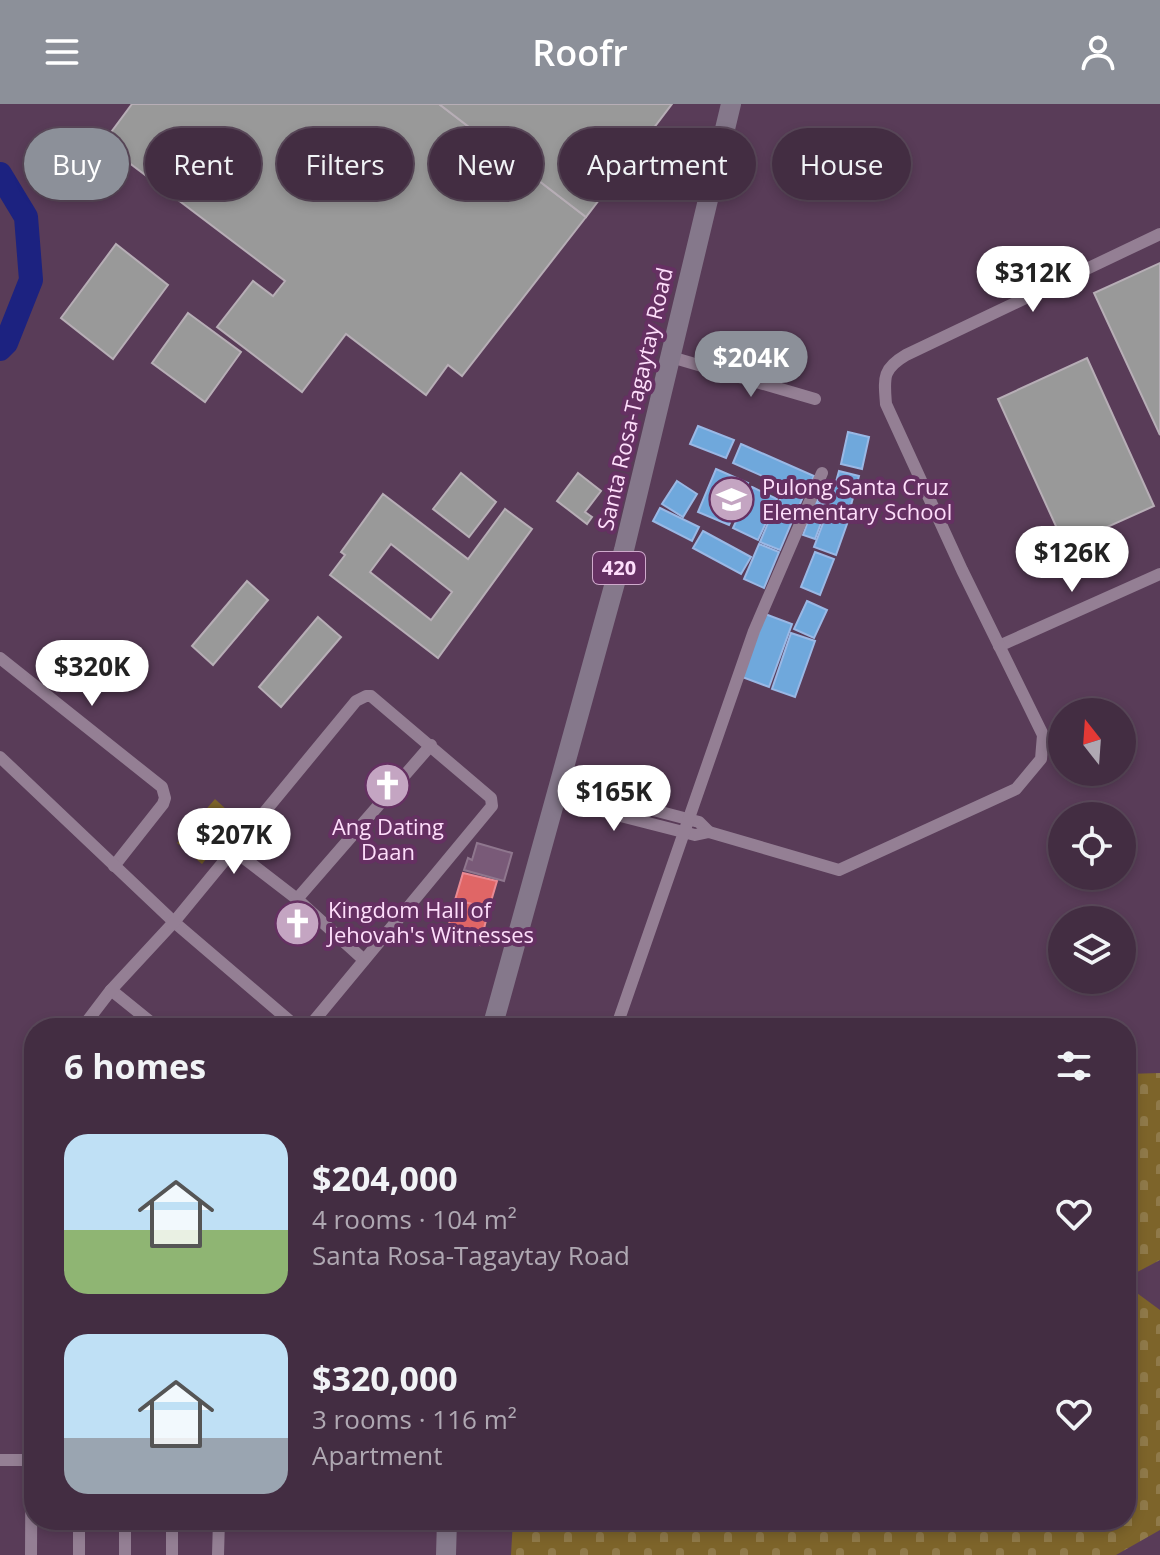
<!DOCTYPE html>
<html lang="en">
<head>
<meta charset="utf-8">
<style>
	:root { --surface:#432d42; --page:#4d394d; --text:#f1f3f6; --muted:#afa8b2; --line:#5b495b; --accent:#8c9099 }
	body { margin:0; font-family:"Open Sans",sans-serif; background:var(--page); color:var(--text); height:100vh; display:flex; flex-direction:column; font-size:30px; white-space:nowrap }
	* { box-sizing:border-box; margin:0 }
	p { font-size:26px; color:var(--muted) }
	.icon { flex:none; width:44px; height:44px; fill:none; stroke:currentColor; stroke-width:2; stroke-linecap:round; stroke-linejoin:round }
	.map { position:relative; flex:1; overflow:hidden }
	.side { position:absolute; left:24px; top:914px; width:1112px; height:512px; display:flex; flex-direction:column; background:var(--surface); border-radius:32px; box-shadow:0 4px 12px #0003,0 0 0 2px var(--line) }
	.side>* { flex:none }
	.hud { position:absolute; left:24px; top:24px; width:1112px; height:72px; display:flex; gap:16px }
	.needle { width:52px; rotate:343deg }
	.tools { position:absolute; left:1048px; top:594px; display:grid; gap:16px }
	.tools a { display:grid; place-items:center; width:88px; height:88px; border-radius:50%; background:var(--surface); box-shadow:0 4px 12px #0003,0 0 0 2px var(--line); font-size:40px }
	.price { position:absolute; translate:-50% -68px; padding:0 18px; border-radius:28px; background:#fff; color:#222; font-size:26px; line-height:52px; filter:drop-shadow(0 2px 4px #0008) }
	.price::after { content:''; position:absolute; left:50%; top:48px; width:24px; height:18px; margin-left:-12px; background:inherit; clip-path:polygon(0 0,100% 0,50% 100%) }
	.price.selected { background:var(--accent); color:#fff }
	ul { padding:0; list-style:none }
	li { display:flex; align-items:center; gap:24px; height:200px; padding:0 40px }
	li span { display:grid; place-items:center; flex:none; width:224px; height:160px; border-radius:24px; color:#555 }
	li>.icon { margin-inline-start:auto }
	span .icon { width:96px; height:96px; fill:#fffc; stroke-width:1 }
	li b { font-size:34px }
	h2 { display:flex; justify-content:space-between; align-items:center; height:96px; padding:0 40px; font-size:34px }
	.pill { padding:0 28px; border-radius:36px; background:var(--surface); box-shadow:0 4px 12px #0003,0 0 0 2px var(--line); font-size:28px; line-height:72px }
	.pill.selected { background:var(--accent); color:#fff }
	header { display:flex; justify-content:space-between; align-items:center; height:104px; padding:0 40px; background:var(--accent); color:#fff; font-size:36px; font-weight:600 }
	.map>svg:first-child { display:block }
</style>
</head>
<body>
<header><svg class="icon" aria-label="menu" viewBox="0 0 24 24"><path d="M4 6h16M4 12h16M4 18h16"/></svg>Roofr<svg class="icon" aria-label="person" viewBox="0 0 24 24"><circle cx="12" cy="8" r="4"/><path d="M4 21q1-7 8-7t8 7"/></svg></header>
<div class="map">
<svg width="1160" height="1451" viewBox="0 0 1160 1451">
	<defs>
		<pattern id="cemetery-stones" width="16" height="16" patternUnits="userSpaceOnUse" patternTransform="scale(2)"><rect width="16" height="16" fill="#7d642a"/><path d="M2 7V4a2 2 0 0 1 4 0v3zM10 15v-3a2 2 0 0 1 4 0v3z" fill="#907a4a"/></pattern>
	</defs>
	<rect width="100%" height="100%" fill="#593c58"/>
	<g fill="url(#cemetery-stones)">
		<path d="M1160,969v187l-34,18v-204z"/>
		<path d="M1126,1181l34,25v220l-44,25h-605l2,-35h613z"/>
	</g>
	<path fill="#7d642a" d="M215,695l24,22 -37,43 -25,-21z"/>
	<g fill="#e06666" stroke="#e98a93" stroke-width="2">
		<path d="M463,769l34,8 -8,27 -34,-8z"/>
		<path d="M455,796l34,8 -9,37 -34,-9z"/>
	</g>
	<g fill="#6fa8dc" stroke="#9ab8e5" stroke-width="2">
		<path d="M698,322l36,14 -8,18 -36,-14z"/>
		<path d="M848,328l21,5 -7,32 -21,-5z"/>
		<path d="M741,340l73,32 -9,19 -72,-32z"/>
		<path d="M716,365l32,14 -19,42 -31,-13z"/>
		<path d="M839,367l20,5 -11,40 -20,-5z"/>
		<path d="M677,377l20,13 -14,23 -21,-13z"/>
		<path d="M824,377l10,3 -8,20 -9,-3z"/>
		<path d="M752,383l25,12 -19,41 -25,-12z"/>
		<path d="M785,385l18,8 -6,14 -19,-8z"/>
		<path d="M815,398l12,5 -12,32 -12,-4z"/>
		<path d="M776,400l20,8 -16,38 -20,-8z"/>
		<path d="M660,404l39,19 -7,14 -39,-20z"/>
		<path d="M827,409l21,8 -12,34 -22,-8z"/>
		<path d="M703,427l48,26 -10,17 -48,-26z"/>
		<path d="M759,440l20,8 -15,36 -20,-9z"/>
		<path d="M815,448l19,7 -14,36 -19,-8z"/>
		<path d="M807,497l20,9 -13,28 -20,-9z"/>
		<path d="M765,510l27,10 -23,63 -27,-10z"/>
		<path d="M791,529l24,8 -20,56 -23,-8z"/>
	</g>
	<g fill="#999" stroke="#b7aeb6" stroke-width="2" fill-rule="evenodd">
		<path d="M132,0h307l147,113 -124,159 -14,-11 -22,30 -80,-61 -44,58 -85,-65 36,-46 20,15 12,-15 -182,-138z"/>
		<path d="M439,0h233l-86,113z"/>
		<path d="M116,140l52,41 -55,74 -52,-41z"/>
		<path d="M1160,159v172l-66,-142z"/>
		<path d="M188,209l53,39 -36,50 -53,-39z"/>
		<path d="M1087,254l67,148 -89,40 -67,-147z"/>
		<path d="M461,369l35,29 -27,35 -36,-28z"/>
		<path d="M578,369l23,18 -16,21 7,5 -5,7 -30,-23z"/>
		<path d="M383,390l85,65 37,-50 27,20 -94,129 -108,-83 15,-20 -4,-3zM391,440l61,48 -21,28 -61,-48z"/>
		<path d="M247,477l21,19 -55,65 -21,-19z"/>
		<path d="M318,513l23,20 -60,70 -22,-20z"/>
	</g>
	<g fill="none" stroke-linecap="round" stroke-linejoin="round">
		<path stroke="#1c2280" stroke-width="24" d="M0,70l26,43 5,63 -25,63 -6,6"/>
	</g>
	<path fill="#795a78" stroke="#8f778e" stroke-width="2" d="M477,739l35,10 -8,28 -40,-11 4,-12 4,2z"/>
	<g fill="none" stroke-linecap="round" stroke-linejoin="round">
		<g stroke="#947f94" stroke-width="12">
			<path d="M671,253l144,42"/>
			<path d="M999,542l161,-72"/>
			<path d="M0,554l162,129 3,11 -2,6 -49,62"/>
			<path d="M0,653l174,165 124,106"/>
			<path d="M558,681l141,37 10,10"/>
			<path d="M554,695l141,36 14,-3 130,38 177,-81 25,-30 2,-24 -81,-165 -76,-166c-2,-26 -4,-35 20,-49l254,-121"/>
			<path d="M232,745l65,50 67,61"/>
			<path d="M297,795l134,-154"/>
			<path d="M111,886l47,38"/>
			<path d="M82,924l29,-38 63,-68 182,-221 10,-5h5l120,102 1,8 -184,222"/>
			<path d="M616,924l138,-397 68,-158"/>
			<path d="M0,1356h34"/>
			<path d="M79,1416v35"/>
			<path d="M125,1416v35"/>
			<path d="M172,1416v35"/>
			<path d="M31,1451l1,-190"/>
			<path d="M218,1451l1,-35"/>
		</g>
		<g stroke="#85788b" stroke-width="20">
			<path d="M492,924l132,-478 107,-446"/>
			<path d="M446,1451l1,-35"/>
		</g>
	</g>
	<defs>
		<symbol id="school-disc" viewBox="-11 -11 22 22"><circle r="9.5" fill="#c4a5c2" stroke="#653062"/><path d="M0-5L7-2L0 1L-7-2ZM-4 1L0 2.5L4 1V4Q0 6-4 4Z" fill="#fff"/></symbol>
		<symbol id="church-disc" viewBox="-11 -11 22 22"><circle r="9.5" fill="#c4a5c2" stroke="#653062"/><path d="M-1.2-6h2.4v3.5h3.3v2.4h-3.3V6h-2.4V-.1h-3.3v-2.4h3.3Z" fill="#fff"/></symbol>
	</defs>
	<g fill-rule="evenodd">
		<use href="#school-disc" x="706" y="370" width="51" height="51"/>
		<use href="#church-disc" x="362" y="656" width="51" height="51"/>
		<use href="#church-disc" x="272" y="794" width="51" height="51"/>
	</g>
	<g text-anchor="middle" stroke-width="8" stroke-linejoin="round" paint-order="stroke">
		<rect fill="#653062" stroke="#d0aacd" stroke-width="2" x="593" y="448" width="52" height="32" rx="6"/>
		<g font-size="20" font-weight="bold" fill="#fedefb">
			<text x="619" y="471">420</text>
		</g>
		<g font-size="22" fill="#fedefb" stroke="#653062">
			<text transform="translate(635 295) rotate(-77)" y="8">Santa Rosa-Tagaytay Road</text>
		</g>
		<g font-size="22" fill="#fedefb" stroke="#653062" text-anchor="start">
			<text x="762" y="391">Pulong Santa Cruz<tspan x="762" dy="25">Elementary School</tspan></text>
			<text x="388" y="731" text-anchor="middle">Ang Dating<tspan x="388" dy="25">Daan</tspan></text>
			<text x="328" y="814">Kingdom Hall of<tspan x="328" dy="25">Jehovah's Witnesses</tspan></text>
		</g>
	</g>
</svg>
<div class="tools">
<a><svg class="needle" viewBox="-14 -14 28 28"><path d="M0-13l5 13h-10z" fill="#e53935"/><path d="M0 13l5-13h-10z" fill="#afa8b2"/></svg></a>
<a><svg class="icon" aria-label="locate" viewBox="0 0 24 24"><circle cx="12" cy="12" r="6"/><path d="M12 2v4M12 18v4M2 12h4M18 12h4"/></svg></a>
<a><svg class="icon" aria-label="layers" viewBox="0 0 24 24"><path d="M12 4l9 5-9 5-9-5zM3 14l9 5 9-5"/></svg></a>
</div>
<b class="price" style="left:1033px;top:210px">$312K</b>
<b class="price selected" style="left:751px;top:295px">$204K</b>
<b class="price" style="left:1072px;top:490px">$126K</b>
<b class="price" style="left:92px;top:604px">$320K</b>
<b class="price" style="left:614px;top:729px">$165K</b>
<b class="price" style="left:234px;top:772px">$207K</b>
<div class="hud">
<a class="pill selected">Buy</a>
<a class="pill">Rent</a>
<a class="pill">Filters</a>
<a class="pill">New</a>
<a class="pill">Apartment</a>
<a class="pill">House</a>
</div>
<section class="side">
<h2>6 homes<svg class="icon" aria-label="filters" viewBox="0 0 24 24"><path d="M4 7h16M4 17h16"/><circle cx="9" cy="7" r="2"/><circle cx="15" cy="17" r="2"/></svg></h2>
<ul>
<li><span style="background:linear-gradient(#bfe0f5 60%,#8fb573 0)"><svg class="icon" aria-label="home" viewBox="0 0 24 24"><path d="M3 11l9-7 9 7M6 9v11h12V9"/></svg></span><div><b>$204,000</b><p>4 rooms · 104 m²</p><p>Santa Rosa-Tagaytay Road</p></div><svg class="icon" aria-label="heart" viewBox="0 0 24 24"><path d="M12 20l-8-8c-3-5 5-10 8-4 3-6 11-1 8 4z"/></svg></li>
<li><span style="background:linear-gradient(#bfe0f5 65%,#9aa5b1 0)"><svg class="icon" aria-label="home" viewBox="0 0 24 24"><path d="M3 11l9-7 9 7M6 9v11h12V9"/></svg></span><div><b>$320,000</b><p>3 rooms · 116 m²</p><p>Apartment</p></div><svg class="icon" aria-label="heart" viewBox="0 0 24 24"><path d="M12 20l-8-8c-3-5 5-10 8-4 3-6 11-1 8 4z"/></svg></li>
</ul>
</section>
</div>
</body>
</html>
